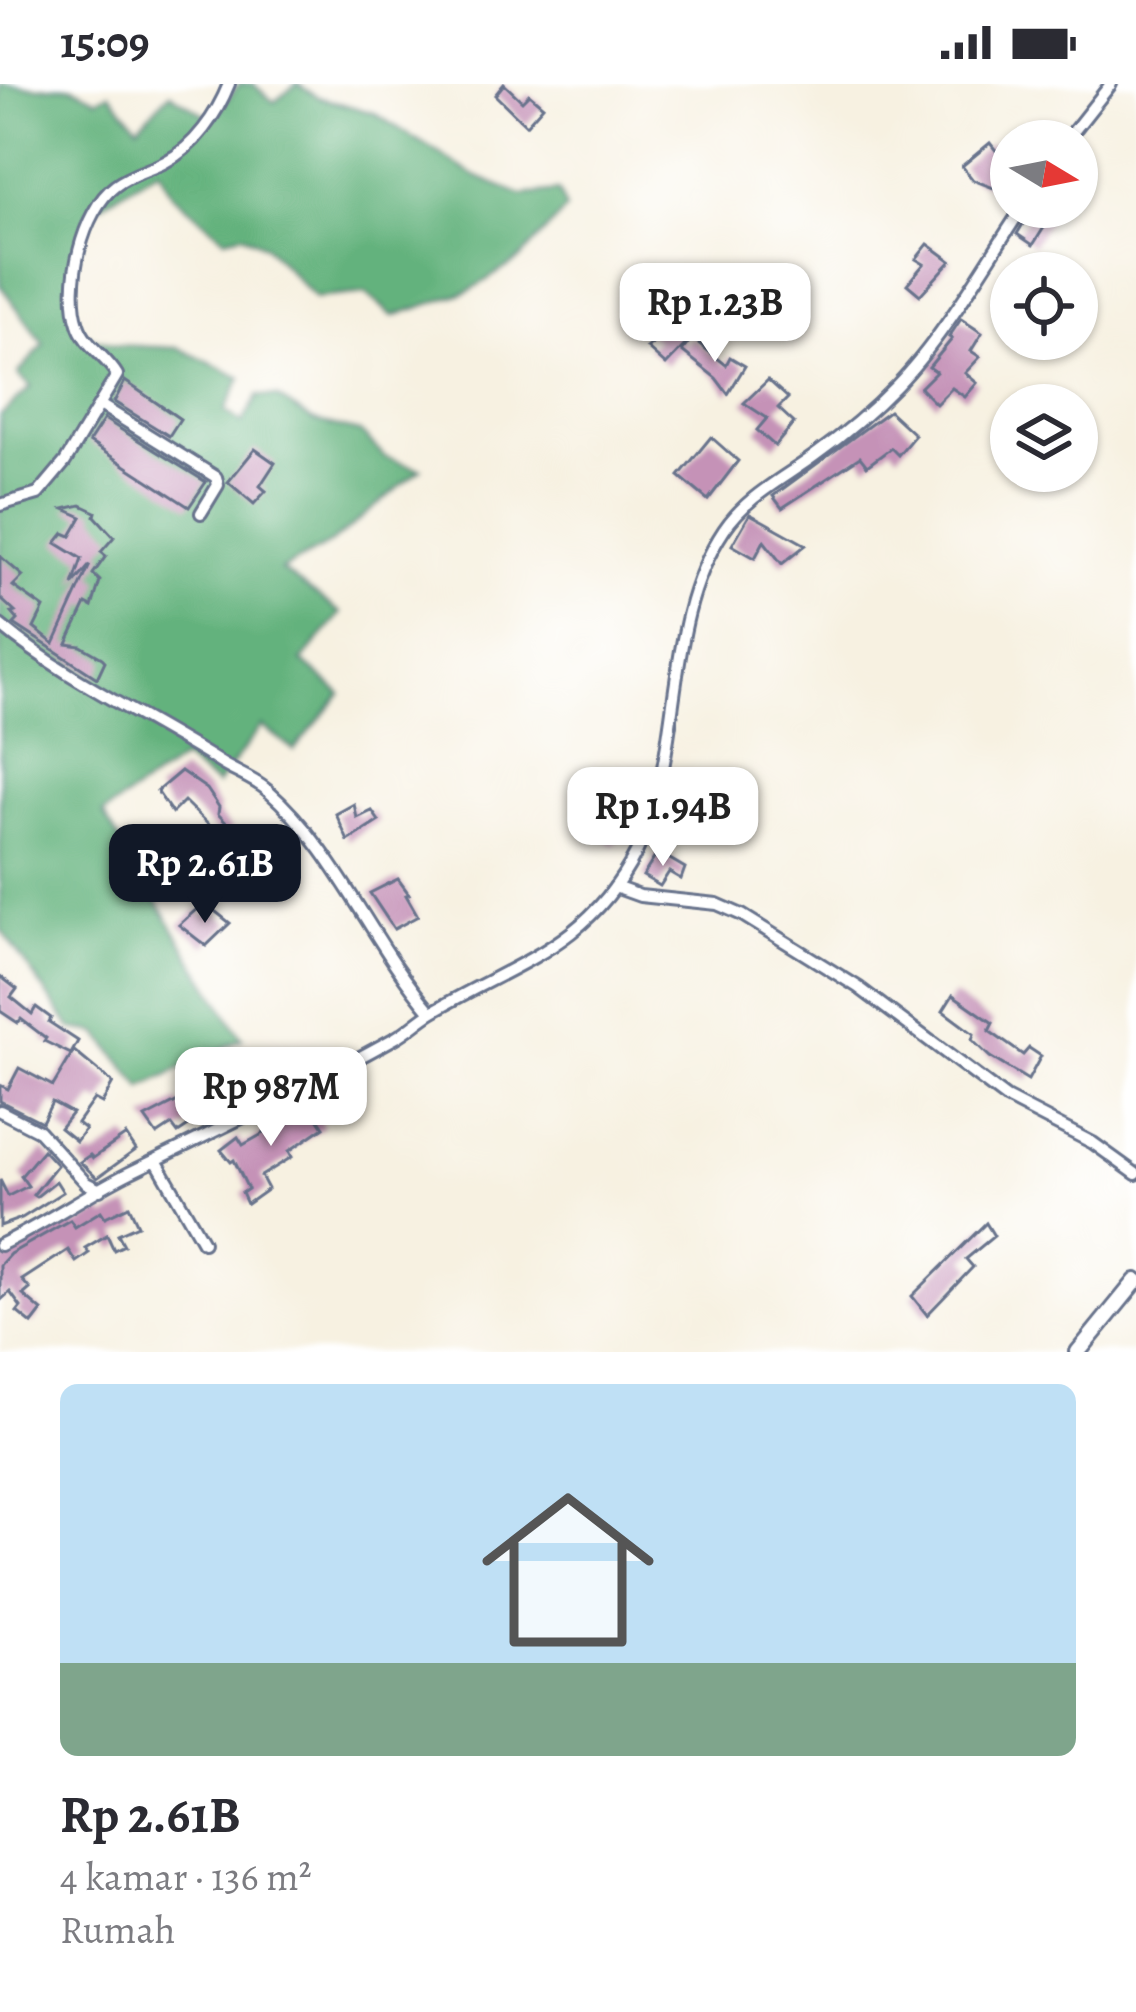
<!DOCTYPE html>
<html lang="id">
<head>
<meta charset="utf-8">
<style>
	:root { --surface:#fff; --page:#f7f7f7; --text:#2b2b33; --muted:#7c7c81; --accent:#111827 }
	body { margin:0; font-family:Alegreya,serif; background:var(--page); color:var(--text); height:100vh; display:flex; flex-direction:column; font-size:45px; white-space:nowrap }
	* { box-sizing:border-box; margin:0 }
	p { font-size:39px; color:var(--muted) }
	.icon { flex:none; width:66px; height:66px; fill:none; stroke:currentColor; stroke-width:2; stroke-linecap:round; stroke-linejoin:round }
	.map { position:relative; height:1268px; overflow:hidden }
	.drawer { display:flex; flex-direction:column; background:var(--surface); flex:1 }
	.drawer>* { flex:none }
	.needle { width:78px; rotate:100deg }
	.tools { position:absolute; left:990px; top:36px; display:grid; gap:24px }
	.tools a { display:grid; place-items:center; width:108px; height:108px; border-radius:50%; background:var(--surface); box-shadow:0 3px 9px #0004; font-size:60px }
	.price { position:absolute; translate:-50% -102px; padding:0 27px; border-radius:24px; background:#fff; color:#222; font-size:39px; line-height:78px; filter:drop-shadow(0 3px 6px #0008) }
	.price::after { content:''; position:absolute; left:50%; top:72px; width:36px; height:27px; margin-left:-18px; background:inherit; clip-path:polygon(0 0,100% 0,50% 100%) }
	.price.on { background:var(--accent); color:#fff }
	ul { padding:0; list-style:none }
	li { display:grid; align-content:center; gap:24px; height:636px; padding:0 60px }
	li span { display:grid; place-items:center; height:372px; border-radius:18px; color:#555 }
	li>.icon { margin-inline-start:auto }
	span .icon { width:216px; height:216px; fill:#fffc; stroke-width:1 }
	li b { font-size:51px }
	.status { display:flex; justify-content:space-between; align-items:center; height:84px; padding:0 60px; background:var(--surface); direction:ltr }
	.status svg { height:33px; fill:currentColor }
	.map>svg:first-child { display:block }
</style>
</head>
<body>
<div class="status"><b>15:09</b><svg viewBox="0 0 49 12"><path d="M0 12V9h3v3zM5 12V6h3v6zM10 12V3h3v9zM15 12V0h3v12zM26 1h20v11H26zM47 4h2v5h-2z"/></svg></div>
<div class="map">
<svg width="1136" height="1268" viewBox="0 0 1136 1268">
	<rect width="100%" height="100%" fill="#fff"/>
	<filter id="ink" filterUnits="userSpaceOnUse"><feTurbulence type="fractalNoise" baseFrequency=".00833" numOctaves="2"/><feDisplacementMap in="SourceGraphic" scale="24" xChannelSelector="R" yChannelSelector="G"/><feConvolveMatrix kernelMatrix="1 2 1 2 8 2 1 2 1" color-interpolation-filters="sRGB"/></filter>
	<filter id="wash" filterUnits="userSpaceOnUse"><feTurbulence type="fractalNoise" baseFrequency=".004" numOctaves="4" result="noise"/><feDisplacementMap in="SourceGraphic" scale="48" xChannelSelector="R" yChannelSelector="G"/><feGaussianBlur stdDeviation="2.7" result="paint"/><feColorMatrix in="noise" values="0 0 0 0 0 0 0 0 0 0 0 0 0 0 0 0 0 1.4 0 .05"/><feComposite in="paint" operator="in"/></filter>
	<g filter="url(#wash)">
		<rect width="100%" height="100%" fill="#f7f1e1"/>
		<path fill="#64b27d" stroke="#40706e" stroke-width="3" d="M0,0c13,0 29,4 41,3 28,-2 31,-3 56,12l13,-6 28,33 32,-33 42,26 27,-35h14l21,18 23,-18 21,13 56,16 101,63 47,19 36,-4 8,18 -46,50 -51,32 -76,25 -27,-23 -51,5 -50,-52 -22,-12 -18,4 -53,-44 -13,-25 -70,43c-11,40 -29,83 -11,122l39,11 62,3 62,30 -16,33 17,12 16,-27 18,1 38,24 46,11 25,25 36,12 -90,74 -50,27 60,43 -39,48 39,33 -47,56 -32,-24 -46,59 -34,-26 -79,55 139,225 -100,49 -44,-55 -26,-4 -72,-101v-512l31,-29 -13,-13 26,-30 -44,-59z"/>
		<g id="blocks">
			<g fill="#c592b7">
				<path d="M504,0l18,17 7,-7 14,12 -17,19 -31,-30z"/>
				<path d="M990,59l11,14 10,-13v26l-15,19 -23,-9 -11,-14z"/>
				<path d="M1033,123h24l-24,38 -16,-11z"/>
				<path d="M928,160l23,17 -31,34 -13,-11 17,-20 -8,-5z"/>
				<path d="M662,230l9,8 -4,4 19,18 -20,21 -19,-17 10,-7 -11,-11z"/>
				<path d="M961,235l21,14 -11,18 9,6 -15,16 12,10 -12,14 -13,-9 -16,16 -16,-16 16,-16 -7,-5 23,-28 -3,-2z"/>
				<path d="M692,254l34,27 4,-8 15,9 -17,28 -12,-16 -34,-27z"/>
				<path d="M768,296l20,18 -10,10 16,15 -19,23 -18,-16 10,-12 -23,-15z"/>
				<path d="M125,297l55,38 -11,17 -55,-34z"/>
				<path d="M889,327l26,24 -17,20 -7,-7 -24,18 -7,-9 -78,51 -9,-12z"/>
				<path d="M104,335l102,63 -17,25 -100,-65z"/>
				<path d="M711,353l27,24 -30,39 -29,-24z"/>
				<path d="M255,365l20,14 -15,23 6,5 -12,13 -26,-22z"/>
				<path d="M81,421l15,7 -1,4 19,21 -13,15 5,4 -13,18 7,7 -8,26 -6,-3 -19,40 14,2 21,12 3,3 -8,17 -83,-54 4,-4 -6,-7 3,-1 -15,-14v-42l23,20 -10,10 31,22 -10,20 20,16 36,-79 -17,20 9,-26 -26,-16 8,-10 7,3 11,-19 -18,-8z"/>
				<path d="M750,430l13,7 43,24 -24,19 -18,-23 -9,17 -23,-13z"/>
				<path d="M181,687l26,18 12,18 -1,7 15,16 -13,6 -36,-35 -12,12 -15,-22z"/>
				<path d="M614,718l19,12 -19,32 -20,-14z"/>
				<path d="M354,720l3,14 15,-7 7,10 -31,20 -12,-27z"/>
				<path d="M658,768l27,16 -4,11 -12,-7 -9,14 -17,-10z"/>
				<path d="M398,795l11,15 -3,1 12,21 -24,13 -24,-36z"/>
				<path d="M211,824l19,15 -24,23 -27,-21 18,-16 7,6z"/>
				<path d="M0,892l17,13 -6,8 21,17 4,-7 15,11 -2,4 29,19 -7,13 -27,-13 2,-3 -25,-19 -3,4 -18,-12z"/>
				<path d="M953,911l40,28 -4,8 34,24 6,-7 12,8 -13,24 -38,-23 -18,-17 2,-6 -31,-23z"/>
				<path d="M74,967l39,32 -11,20 -8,-4 -17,24 8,6 -9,12 -16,-13 12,-15 -20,-11 -10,20 -42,-21v-16l8,4 11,-21 34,18z"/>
				<path d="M178,1017l15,22 -15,10 -6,-8 -15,10 -12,-17z"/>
				<path d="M310,1022l14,21 -35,24 3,6 -31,19 7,13 -21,15 -5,-11 6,-4 -14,-29 -3,2 -10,-12 17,-13 5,8 39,-22 -4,-4z"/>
				<path d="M126,1051l10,15 -39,28 -17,-16 10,-7 3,3z"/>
				<path d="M43,1066l14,15 -24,30 3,2 20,-16 7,11 -41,26 -22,8v-46l8,16 20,-10 -7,-10z"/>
				<path d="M129,1122l9,19 -20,9 6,11 -10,5 -7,-15 -22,13 4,5 -13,9 -8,-12 -46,30 8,9 -7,6 19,16 -10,13 -15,-12 4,-5 -11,-15 -10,9v-36l10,-11 60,-34 5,7 26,-16 4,6z"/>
				<path d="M986,1139l8,13 -28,23 7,8 -46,48 -15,-19z"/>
			</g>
		</g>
	</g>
	<g filter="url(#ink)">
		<use href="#blocks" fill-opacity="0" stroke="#68738c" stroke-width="3"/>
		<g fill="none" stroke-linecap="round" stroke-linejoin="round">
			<defs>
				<g id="minor">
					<path d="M1066,57l45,-57"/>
					<path d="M100,321l116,72 2,8 -17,28"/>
					<path d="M0,421l38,-11 27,-32 52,-87c-10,-18 -33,-30 -39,-51 -13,-38 4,-113 37,-138 15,-12 33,-15 50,-24 30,-15 52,-48 64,-78"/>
					<path d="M0,541c67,55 146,91 219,137 15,10 34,16 48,28 70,61 104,152 164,222"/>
					<path d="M615,803l25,9 77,8 25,11 116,72 148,111 87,45 43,31"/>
					<path d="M0,1027l39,20 47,52 14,7"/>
					<path d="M157,1078l46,80"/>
					<path d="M0,1161c44,-21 84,-49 127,-71 90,-44 180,-87 268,-136 13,-7 24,-18 37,-26 82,-49 156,-65 204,-159 50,-100 24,-227 88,-323 23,-34 57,-50 90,-74 28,-20 59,-46 83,-71 47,-48 88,-122 126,-178"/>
				</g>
				<path id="tertiary" d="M1078,1268l58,-71"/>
			</defs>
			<use href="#minor" stroke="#68738c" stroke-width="16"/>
			<use href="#tertiary" stroke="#68738c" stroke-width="20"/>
			<use href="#minor" stroke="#fff" stroke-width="10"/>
			<use href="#tertiary" stroke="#fff" stroke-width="14"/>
		</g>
	</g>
</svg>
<div class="tools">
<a><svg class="needle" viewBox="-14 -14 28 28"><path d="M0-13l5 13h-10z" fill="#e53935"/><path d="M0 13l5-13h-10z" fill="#7c7c81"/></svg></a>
<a><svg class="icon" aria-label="locate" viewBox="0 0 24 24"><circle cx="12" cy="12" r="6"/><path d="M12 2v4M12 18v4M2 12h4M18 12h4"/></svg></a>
<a><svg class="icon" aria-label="layers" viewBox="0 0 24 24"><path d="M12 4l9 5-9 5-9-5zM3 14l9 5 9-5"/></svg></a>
</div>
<b class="price" style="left:715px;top:281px">Rp 1.23B</b>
<b class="price" style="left:663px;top:785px">Rp 1.94B</b>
<b class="price on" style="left:205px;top:842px">Rp 2.61B</b>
<b class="price" style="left:271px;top:1065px">Rp 987M</b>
</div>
<section class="drawer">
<ul>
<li><span style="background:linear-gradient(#bfe0f5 75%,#7fa58c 0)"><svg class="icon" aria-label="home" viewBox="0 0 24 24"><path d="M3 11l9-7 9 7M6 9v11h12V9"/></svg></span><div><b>Rp 2.61B</b><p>4 kamar · 136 m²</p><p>Rumah</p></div></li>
</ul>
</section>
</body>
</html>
